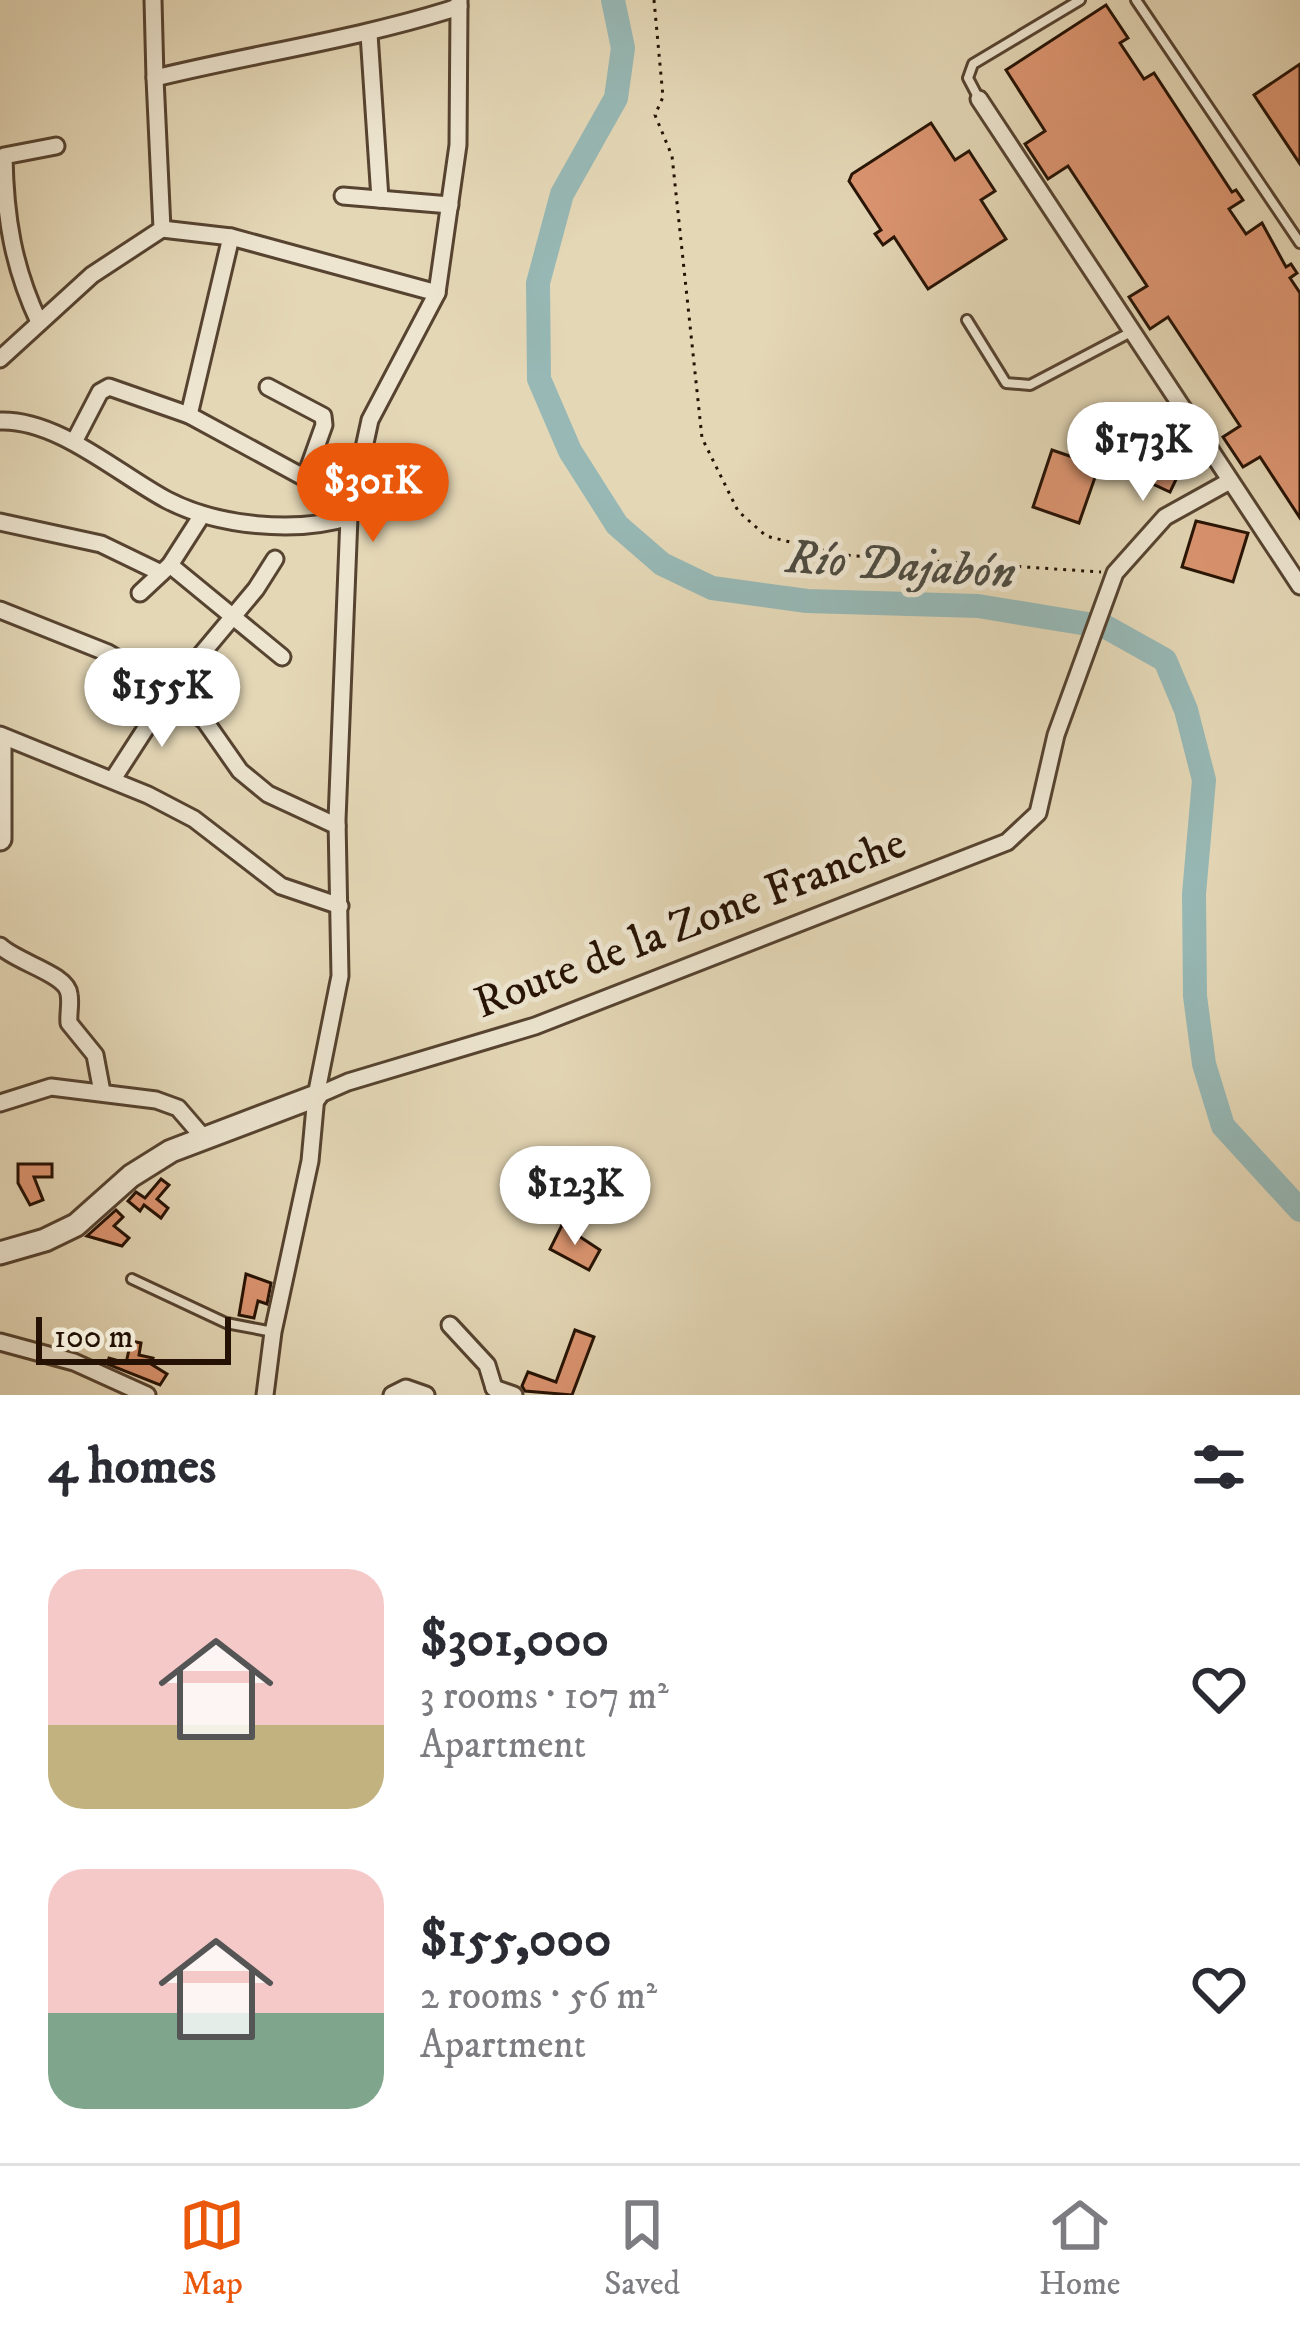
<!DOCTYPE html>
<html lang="en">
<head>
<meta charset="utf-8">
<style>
	:root { --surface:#fff; --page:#f2f2f3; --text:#2b2b33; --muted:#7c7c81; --line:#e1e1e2; --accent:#ea580c }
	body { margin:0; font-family:"IM FELL DW Pica",serif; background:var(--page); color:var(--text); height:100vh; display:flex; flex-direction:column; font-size:45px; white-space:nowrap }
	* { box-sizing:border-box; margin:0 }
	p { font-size:39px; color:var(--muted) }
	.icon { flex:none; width:66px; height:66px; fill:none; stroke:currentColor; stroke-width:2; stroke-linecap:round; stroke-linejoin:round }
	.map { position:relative; height:1395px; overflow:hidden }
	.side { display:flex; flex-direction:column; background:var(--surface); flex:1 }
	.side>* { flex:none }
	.scale { position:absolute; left:36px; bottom:30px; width:195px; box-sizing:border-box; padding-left:12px; border:6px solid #261204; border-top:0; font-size:33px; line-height:42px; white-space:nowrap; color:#261204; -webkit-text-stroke:9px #ede5d0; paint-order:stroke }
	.price { position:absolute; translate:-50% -102px; padding:0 27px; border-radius:42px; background:#fff; color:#222; font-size:39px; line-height:78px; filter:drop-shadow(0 3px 6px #0008) }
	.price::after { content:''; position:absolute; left:50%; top:72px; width:36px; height:27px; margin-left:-18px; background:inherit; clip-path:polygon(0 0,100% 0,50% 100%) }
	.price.selected { background:var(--accent); color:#fff }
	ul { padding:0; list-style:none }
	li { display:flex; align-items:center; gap:36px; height:300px; padding:0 48px }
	li span { display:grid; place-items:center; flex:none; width:336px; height:240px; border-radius:36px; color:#555 }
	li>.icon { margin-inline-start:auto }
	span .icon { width:144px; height:144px; fill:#fffc; stroke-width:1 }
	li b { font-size:51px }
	h2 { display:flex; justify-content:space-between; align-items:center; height:144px; padding:0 48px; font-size:51px }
	.dock { display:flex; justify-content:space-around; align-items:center; height:168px; border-top:3px solid var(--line); background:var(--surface); font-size:33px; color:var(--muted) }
	.dock a { display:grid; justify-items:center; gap:6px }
	.dock .selected { color:var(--accent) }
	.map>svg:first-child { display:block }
</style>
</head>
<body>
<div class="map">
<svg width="1300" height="1395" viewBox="0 0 1300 1395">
	<rect width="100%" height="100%" fill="#e4d7b6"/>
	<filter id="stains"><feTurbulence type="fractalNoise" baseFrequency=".00167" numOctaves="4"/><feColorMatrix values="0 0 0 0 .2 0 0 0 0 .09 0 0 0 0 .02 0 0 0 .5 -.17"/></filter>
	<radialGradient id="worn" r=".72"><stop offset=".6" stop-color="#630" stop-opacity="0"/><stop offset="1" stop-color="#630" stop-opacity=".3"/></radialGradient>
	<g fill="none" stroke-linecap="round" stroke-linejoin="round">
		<path stroke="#97b8b5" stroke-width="24" d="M613,0l10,48 -7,50 -54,96 -24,89 1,96 31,72 47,74 45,39 50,24 95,13 171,5 128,21 59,33 21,50 18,70 -10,114 1,102 9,68 19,62 77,84"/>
	</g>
	<g fill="#dc9571" stroke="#261204" stroke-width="3">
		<path d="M1106,5l22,33 -8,5 24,36 10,-6 78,119 4,-2 7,10 -14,9 17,25 16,-11 24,44 5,-3 6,9 -7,5 10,15v225l-40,-61 -17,10 -20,-30 17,-11 -72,-109 -18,12 -21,-32 18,-11 -79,-120 -20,13 -23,-35 20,-13 -39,-61z"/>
		<path d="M1300,64v100l-46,-69z"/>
		<path d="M931,123l24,37 14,-9 26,40 -14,9 25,39 -78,50 -34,-52 -11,8 -8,-11 6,-4 -32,-49 3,-7z"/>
		<path d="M1104,437l28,9 -7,21 -28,-9z"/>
		<path d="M1052,450l47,16 -20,57 -46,-16z"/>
		<path d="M1151,453l31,14 -12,25 -30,-14z"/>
		<path d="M1196,521l52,12 -15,49 -51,-15z"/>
		<path d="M18,1164h34v13h-18l9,23 -13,5 -12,-22z"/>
		<path d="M161,1179l8,6 -12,14 11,9 -7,10 -17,-13 -4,6 -12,-10 8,-9 9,6z"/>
		<path d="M116,1210l7,7 -9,9 15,12 -7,8 -35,-10z"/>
		<path d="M562,1225l38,25 -11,20 -39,-21z"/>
		<path d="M246,1274l25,9 -4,21 -9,-3 -4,17 -15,-3z"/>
		<path d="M575,1330l19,7 -22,58 -47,-4 -3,-5 6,-14 28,10z"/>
		<path d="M131,1341l10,2 -2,12 14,3 -2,6 16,10 -7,11 -53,-21 2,-6 17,5z"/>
	</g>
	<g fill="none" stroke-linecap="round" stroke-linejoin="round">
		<defs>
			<g id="service">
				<path d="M1136,0l164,243"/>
				<path d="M979,99l-11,-21 5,-14 107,-64"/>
				<path d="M967,320l39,63 24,2 103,-54"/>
				<path d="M132,1279l94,44 47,9"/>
			</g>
			<g id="minor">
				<path d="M153,0l2,78"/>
				<path d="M369,34l11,165"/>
				<path d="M979,99l321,487"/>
				<path d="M343,196l107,9"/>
				<path d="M162,229l69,8 206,56"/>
				<path d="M39,322c-26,-55 -34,-105 -35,-166l52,-10"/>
				<path d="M0,359l92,-84 70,-46 -7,-151c98,-24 197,-38 294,-68l10,-4v-6"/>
				<path d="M268,387l55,29 1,9 -19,53"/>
				<path d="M189,415l42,-178"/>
				<path d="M0,421c58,-2 118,53 167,79 50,26 128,34 182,17"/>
				<path d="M74,442l26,-50 9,-5 80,28 116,63 51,17"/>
				<path d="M0,522l101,22 60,29"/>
				<path d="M170,565l112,92"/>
				<path d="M140,593l30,-28 32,-50"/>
				<path d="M0,610l108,43 36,21 61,47 35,50 28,23 69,32"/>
				<path d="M0,735l148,60 46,24 87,67 59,20"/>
				<path d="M113,779l55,-85 88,-105 19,-30"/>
				<path d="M0,946c18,17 67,28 69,48 2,9 -1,20 0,29l26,32 7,37"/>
				<path d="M316,1096l32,-14 187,-56 472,-184 31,-29 18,-78 59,-162 50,-56 63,-35"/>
				<path d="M0,1103l51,-16 105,13 22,8 25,29"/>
				<path d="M450,1325l37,40 7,23"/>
				<path d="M0,1342l74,20 73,33"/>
				<path d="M494,1388l20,7"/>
				<path d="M265,1395l8,-63 37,-171 6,-65 24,-120 -3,-156 12,-303 21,-97 67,-127 21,-148 1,-139"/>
				<path d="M392,1395l14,-7 20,7"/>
			</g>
			<g id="tertiary">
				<path d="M0,746v93"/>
				<path d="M0,1253l45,-13 31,-15 55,-49 40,-25 145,-55"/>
			</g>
		</defs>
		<use href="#service" stroke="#564330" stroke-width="14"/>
		<use href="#minor" stroke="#564330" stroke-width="21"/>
		<use href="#tertiary" stroke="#564330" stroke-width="27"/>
		<path stroke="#261204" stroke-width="3" stroke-dasharray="3 6" stroke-linecap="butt" d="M654,0l9,97 -8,18 17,41 30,282 36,73 28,25 76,19 259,17"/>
		<use href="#service" stroke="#ede5d0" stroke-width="8"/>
		<use href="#minor" stroke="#ede5d0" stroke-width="15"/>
		<use href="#tertiary" stroke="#ede5d0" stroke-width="21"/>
	</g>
	<g text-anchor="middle" stroke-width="10" stroke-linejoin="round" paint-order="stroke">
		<g font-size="45" fill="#261204" stroke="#ede5d0">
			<text transform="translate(689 921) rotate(-21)" y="16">Route de la Zone Franche</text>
		</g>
		<g font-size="48" font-style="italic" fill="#4e4c42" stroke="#ede5d0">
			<text transform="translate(901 563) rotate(4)" y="17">Río Dajabón</text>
		</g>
	</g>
	<rect width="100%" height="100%" filter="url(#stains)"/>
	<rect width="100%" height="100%" fill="url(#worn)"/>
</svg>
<div class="scale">100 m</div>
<b class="price" style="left:1143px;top:504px">$173K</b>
<b class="price selected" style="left:373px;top:545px">$301K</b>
<b class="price" style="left:162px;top:750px">$155K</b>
<b class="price" style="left:575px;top:1248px">$123K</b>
</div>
<section class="side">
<h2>4 homes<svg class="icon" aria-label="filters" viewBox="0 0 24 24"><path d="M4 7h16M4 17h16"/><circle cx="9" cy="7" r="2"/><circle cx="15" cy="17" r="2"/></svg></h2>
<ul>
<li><span style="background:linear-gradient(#f6c9c9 65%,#c2b280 0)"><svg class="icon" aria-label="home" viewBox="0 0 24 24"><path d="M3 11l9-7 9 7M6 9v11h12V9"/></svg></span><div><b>$301,000</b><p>3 rooms · 107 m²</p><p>Apartment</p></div><svg class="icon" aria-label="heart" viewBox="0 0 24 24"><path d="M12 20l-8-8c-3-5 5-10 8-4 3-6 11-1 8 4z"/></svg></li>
<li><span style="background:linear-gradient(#f6c9c9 60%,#7fa58c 0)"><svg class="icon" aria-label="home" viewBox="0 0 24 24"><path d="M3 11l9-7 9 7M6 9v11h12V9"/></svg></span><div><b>$155,000</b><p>2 rooms · 56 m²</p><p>Apartment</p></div><svg class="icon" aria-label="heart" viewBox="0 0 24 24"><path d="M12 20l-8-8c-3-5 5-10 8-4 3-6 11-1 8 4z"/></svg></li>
</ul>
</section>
<nav class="dock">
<a class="selected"><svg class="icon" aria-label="map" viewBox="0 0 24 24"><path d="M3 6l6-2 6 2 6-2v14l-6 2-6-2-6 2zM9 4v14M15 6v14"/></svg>Map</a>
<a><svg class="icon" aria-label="saved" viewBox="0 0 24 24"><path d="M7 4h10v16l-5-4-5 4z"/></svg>Saved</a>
<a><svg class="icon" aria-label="home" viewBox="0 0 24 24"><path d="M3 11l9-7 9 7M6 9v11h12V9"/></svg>Home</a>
</nav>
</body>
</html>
